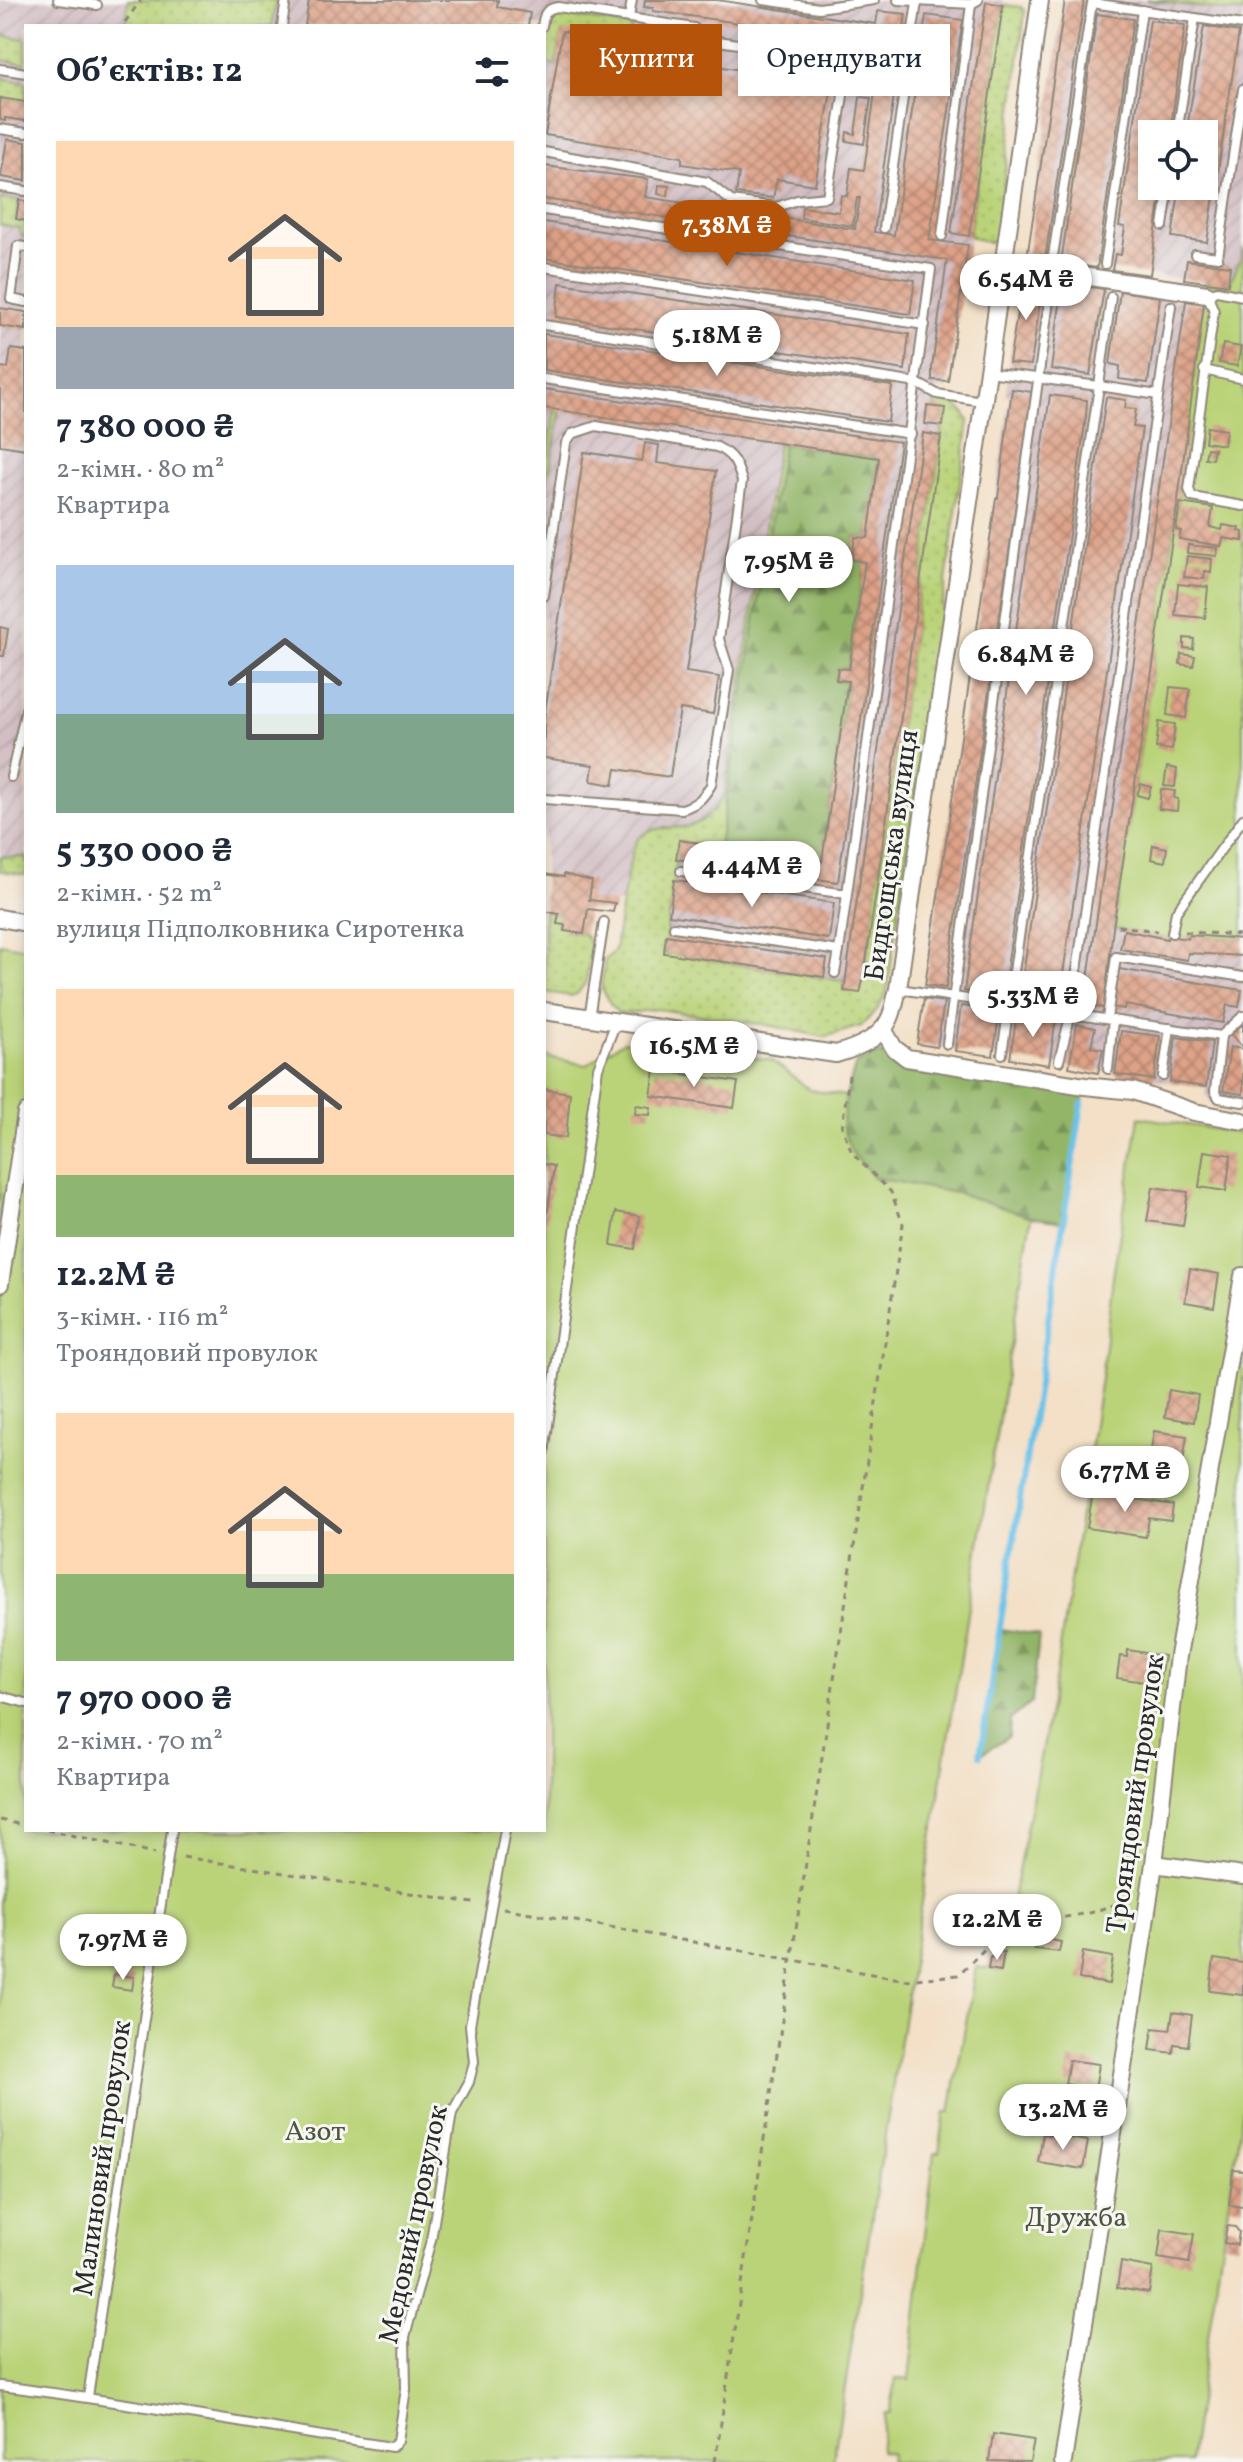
<!DOCTYPE html>
<html lang="uk">
<head>
<meta charset="utf-8">
<style>
	:root { --surface:#fff; --page:#f6f6f7; --text:#1f2937; --muted:#747a83; --accent:#b45309 }
	body { margin:0; font-family:Vollkorn,serif; background:var(--page); color:var(--text); height:100vh; display:flex; flex-direction:column; font-size:30px; white-space:nowrap }
	* { box-sizing:border-box; margin:0 }
	p { font-size:26px; color:var(--muted) }
	.icon { flex:none; width:44px; height:44px; fill:none; stroke:currentColor; stroke-width:2; stroke-linecap:round; stroke-linejoin:round }
	.map { position:relative; flex:1; overflow:hidden }
	.sheet { position:absolute; left:24px; top:24px; width:522px; height:1808px; display:flex; flex-direction:column; background:var(--surface); border-radius:0px; box-shadow:0 4px 12px #0003 }
	.sheet>* { flex:none }
	.banner { position:absolute; left:570px; top:24px; width:552px; height:72px; display:flex; gap:16px }
	.controls { position:absolute; left:1138px; top:120px; display:grid; gap:16px }
	.controls a { display:grid; place-items:center; width:80px; height:80px; border-radius:0px; background:var(--surface); box-shadow:0 4px 12px #0003; font-size:40px }
	.price { position:absolute; translate:-50% -68px; padding:0 18px; border-radius:28px; background:#fff; color:#222; font-size:26px; line-height:52px; filter:drop-shadow(0 2px 4px #0008) }
	.price::after { content:''; position:absolute; left:50%; top:48px; width:24px; height:18px; margin-left:-12px; background:inherit; clip-path:polygon(0 0,100% 0,50% 100%) }
	.price.on { background:var(--accent); color:#fff }
	ul { padding:0; list-style:none }
	li { display:grid; align-content:center; gap:16px; height:424px; padding:0 32px }
	li span { display:grid; place-items:center; height:248px; border-radius:0px; color:#555 }
	li>.icon { margin-inline-start:auto }
	span .icon { width:144px; height:144px; fill:#fffc; stroke-width:1 }
	li b { font-size:34px }
	h2 { display:flex; justify-content:space-between; align-items:center; height:96px; padding:0 32px; font-size:34px }
	.chip { padding:0 28px; border-radius:0px; background:var(--surface); box-shadow:0 4px 12px #0003; font-size:28px; line-height:72px }
	.chip.on { background:var(--accent); color:#fff }
	.map>svg:first-child { display:block }
</style>
</head>
<body>
<div class="map">
<svg width="1243" height="2462" viewBox="0 0 1243 2462">
	<defs>
		<pattern id="industrial-furrows" width="10" height="10" patternUnits="userSpaceOnUse" patternTransform="scale(2)"><rect width="10" height="10" fill="#d2bec3"/><path d="M-1 1l2-2M0 10L10 0M9 11l2-2" fill="none" stroke="#b4a3a8"/></pattern>
		<pattern id="grass-dots" width="8" height="8" patternUnits="userSpaceOnUse" patternTransform="scale(2)"><rect width="8" height="8" fill="#bad378"/><path d="M2 2h.1M6 6h.1" fill="none" stroke="#a0b568" stroke-width="1.8" stroke-linecap="round"/></pattern>
		<pattern id="forest-firs" width="22" height="20" patternUnits="userSpaceOnUse" patternTransform="scale(2)"><rect width="22" height="20" fill="#93b568"/><path d="M5 1l3.5 6h-7zM16 11l3.5 6h-7z" fill="#789356"/></pattern>
		<pattern id="building-cross-hatch" width="8" height="8" patternUnits="userSpaceOnUse" patternTransform="scale(2)"><rect width="8" height="8" fill="#dea288"/><path d="M0 0l8 8M0 8l8-8" fill="none" stroke="#b4846f"/></pattern>
	</defs>
	<rect width="100%" height="100%" fill="#f6f6f2"/>
	<filter id="ink" filterUnits="userSpaceOnUse"><feTurbulence type="fractalNoise" baseFrequency=".0125" numOctaves="2"/><feDisplacementMap in="SourceGraphic" scale="16" xChannelSelector="R" yChannelSelector="G"/><feConvolveMatrix kernelMatrix="1 2 1 2 8 2 1 2 1" color-interpolation-filters="sRGB"/></filter>
	<filter id="wash" filterUnits="userSpaceOnUse"><feTurbulence type="fractalNoise" baseFrequency=".006" numOctaves="4" result="noise"/><feDisplacementMap in="SourceGraphic" scale="32" xChannelSelector="R" yChannelSelector="G"/><feGaussianBlur stdDeviation="1.8" result="paint"/><feColorMatrix in="noise" values="0 0 0 0 0 0 0 0 0 0 0 0 0 0 0 0 0 1.4 0 .05"/><feComposite in="paint" operator="in"/></filter>
	<g filter="url(#wash)">
		<rect width="100%" height="100%" fill="#f3e0c7"/>
		<g fill="url(#industrial-furrows)" fill-rule="evenodd">
			<path d="M0,0h1004l-56,381 -1,8 -10,-1 -2,19 10,1 -82,575 -199,-30 -42,-41v-8l-33,-4 2,-19 -16,-3 -16,36 -15,-3v-885h-518v849l-26,-4z"/>
			<path d="M1064,0h82l97,13v235l-4,15 -11,22 -201,-27zM1152,134h52v52h-52z"/>
			<path d="M1023,277l181,27 -26,196 -64,428 53,11 22,-4 54,4v170l-32,-6 -5,-7v-9l-289,-43 10,-52 -2,-7 85,-589 -4,-2 3,-31z"/>
		</g>
		<g fill="url(#grass-dots)" stroke="#727f52" stroke-width="2">
			<path d="M128,0h148l-4,26h-147z"/>
			<path d="M1147,0h96v13z"/>
			<path d="M1003,5l18,2 4,4 -28,228 -8,4 -20,-7z"/>
			<path d="M565,15l63,11 5,6 -1,11 -70,-11 -6,33 -10,-2c-5,-21 -3,-41 19,-48z"/>
			<path d="M0,35l26,4v25l-26,-4z"/>
			<path d="M0,78l26,4v20l-26,-4z"/>
			<path d="M0,199l19,1 -3,19 10,2v15l-3,1 -5,-9 -18,-3z"/>
			<path d="M936,401c17,1 25,4 33,20l-82,571 -10,18 -16,16 -37,11 -51,-11 -116,-17 -33,5 -7,-2 -6,-7 -10,-18 4,-27 10,-10c3,-21 13,-98 23,-111 14,-16 36,-8 54,-14 15,-5 24,-16 32,-29l54,-353 5,1 -64,402 -40,-5 -15,112 181,28 -1,10 19,-8 82,-574 -10,-2z"/>
			<path d="M555,409l6,1 -17,88v-48l4,5z"/>
			<path d="M0,857h26v18l-26,-4z"/>
			<path d="M544,911l15,3 -2,10 8,1v6l19,3 7,11 -5,37 -9,12 -6,2 -27,-4z"/>
		</g>
		<g fill="url(#forest-firs)" stroke="#5f704a" stroke-width="2">
			<path d="M783,444l96,14 -11,80 -13,-1 -3,23 13,2 -16,107 -11,-1 -2,12 12,1 -26,180 -103,-15z"/>
			<path d="M879,1053l46,21 160,12 -22,136 -32,-5 -71,-23 -85,-16 -23,-25 -10,-26 4,-31 10,-33z"/>
			<path d="M1000,1629l39,6 -7,67 -22,18 -1,17 -29,18z"/>
		</g>
		<g fill="#bad378" stroke="#727f52" stroke-width="2">
			<path d="M1243,248v691l-53,-4 -2,4h-21l-54,-11 65,-428 28,-218 22,3 11,-22z"/>
			<path d="M0,943l26,5v882h518v-774l42,9 38,-24 147,19 39,30 36,6 -4,31 10,26 23,25 85,16 71,23 -198,1245h-833z"/>
			<path d="M1139,1117l104,17v973l-54,355h-299l1,-9 -11,-2 5,-37h5l6,-36 13,2 25,-227h5l6,-41h5l26,-145 26,4 4,-38 49,-252 47,-310 11,-94z"/>
		</g>
		<g fill="none" stroke-linecap="round" stroke-linejoin="round">
			<path stroke="#6cc2e9" stroke-width="6" d="M980,1755l102,-652"/>
		</g>
		<g id="blocks">
			<g fill="url(#building-cross-hatch)">
				<path d="M309,0h189l-1,7 33,6 -2,13h-223z"/>
				<path d="M645,0h72l159,24 2,-13 28,3 -32,218 20,3 32,-220 37,5 -34,220 39,5 -20,136 -16,-1v-13l15,-107 -403,-61v-33l104,13 -3,18 210,32 5,-31h-3l-4,28 -52,-8 1,-11 37,5 2,-17 6,1 4,-28 13,2 18,-127 -229,-32v-3l-9,-1z"/>
				<path d="M1065,0h19l-39,260 -18,-2z"/>
				<path d="M986,2l17,3 -34,231 -18,-3z"/>
				<path d="M1097,14l36,5 -36,249 -36,-5z"/>
				<path d="M1150,20l35,5 -15,109h-18v52h10l-12,89 -38,-5 3,-16 6,1 4,-28 -6,-1z"/>
				<path d="M1204,26l35,6 -32,210 -35,-5 8,-51h24v-52h-18z"/>
				<path d="M562,31l137,23 -1,9 134,22 -17,100 -38,-6 -4,19 -37,-4 3,-21 -57,-9v-7l-137,-22z"/>
				<path d="M860,97l11,1 -7,46 -18,-3 1,-9 8,2z"/>
				<path d="M0,98l26,4v19l-21,-3v3l-5,-1z"/>
				<path d="M7,139l19,3v39l-25,-4z"/>
				<path d="M659,185l10,1 -1,10 -10,-2z"/>
				<path d="M19,200l7,1v20l-10,-2z"/>
				<path d="M544,222l371,58 -5,34 -366,-56z"/>
				<path d="M1187,260l43,6 -2,19 -44,-6z"/>
				<path d="M1023,277l20,3 -12,85 -22,-2z"/>
				<path d="M560,283l349,51 -4,36 -349,-53z"/>
				<path d="M1063,283l41,6 -14,86 -39,-6z"/>
				<path d="M1120,291l40,6 -12,86 -29,-4 1,-13 -10,-2z"/>
				<path d="M1186,301l18,3 -26,196 -65,428 -9,80 -20,-2z"/>
				<path d="M0,308l26,4v18l-26,-4z"/>
				<path d="M544,334l348,52 -4,36 -344,-52z"/>
				<path d="M1223,344l18,3 -4,19 -18,-3z"/>
				<path d="M11,349l15,2v98l-26,-4v-78l8,1z"/>
				<path d="M544,389l356,53 -62,440 -162,-23 3,-19 143,21 26,-180 -12,-1 2,-12 11,1 16,-107 -13,-2 3,-23 13,1 11,-80 -335,-50z"/>
				<path d="M1012,389l20,3 -86,596 -21,-3 71,-487h2z"/>
				<path d="M1050,395l37,5 -1,16 -83,580 -39,-5z"/>
				<path d="M1106,397l20,3 -1,8 11,1 -3,18 9,1 -83,574 -39,-6z"/>
				<path d="M927,406l18,2 -2,18 -18,-2z"/>
				<path d="M1207,427l19,3 -2,15 -19,-3z"/>
				<path d="M923,433l18,3 -77,540 -4,17 -16,-2z"/>
				<path d="M645,443l14,2 -2,18 59,8 -30,201 33,5 -6,37 -33,-5 -10,68 -54,-8 -3,16 -22,-4 2,-16 -49,-7v-39l40,-267 58,9z"/>
				<path d="M1207,448l7,1 -2,10 -7,-1z"/>
				<path d="M1180,503l33,5 -3,19 12,3 1,-5 17,3 -1,3 4,1v9l-20,-3 -2,8 -42,-7 2,-8 -5,-1z"/>
				<path d="M1188,545l30,3 -1,8 -30,-3z"/>
				<path d="M1187,556l25,3 -1,13 -6,-1 -1,8 -20,-2z"/>
				<path d="M1178,584l30,3 -3,31 -30,-3z"/>
				<path d="M0,627l8,2 -4,27h-4z"/>
				<path d="M1184,638l10,1 -1,10 -9,-1z"/>
				<path d="M1181,654l14,2 -2,10 -13,-2z"/>
				<path d="M1170,687l20,2 -4,29 -19,-3z"/>
				<path d="M1159,722l16,2 -3,26 -16,-2z"/>
				<path d="M1167,767l10,2 -2,18 -11,-1z"/>
				<path d="M1141,784l10,3 -3,11 -11,-3z"/>
				<path d="M1161,789l14,2 -1,7 4,1 -1,12 -18,-2z"/>
				<path d="M1153,845l14,3 -2,14 -14,-3z"/>
				<path d="M544,874l20,3v-3l28,7 -3,19 26,3 -2,9 -25,-3 -4,25 -20,-3 1,-6 -8,-1 2,-10 -15,-3z"/>
				<path d="M674,880l160,23 -5,36 -160,-24z"/>
				<path d="M1124,930l43,9 1,-3 20,3 1,-4 54,4v17l-55,-3 -1,7 -67,-11z"/>
				<path d="M666,935l161,24 -3,18 -160,-24z"/>
				<path d="M1119,969l123,21 -3,17 -12,-2 -4,18 -98,-18 -1,4 -12,-2z"/>
				<path d="M924,999l20,3 -7,45 -20,-3z"/>
				<path d="M961,1006l39,5 -7,45 -38,-5z"/>
				<path d="M1017,1013l39,6 -7,46 -39,-6z"/>
				<path d="M1077,1024l18,4 -4,19 12,2 -5,24 -29,-6z"/>
				<path d="M1243,1024v24l-12,-14z"/>
				<path d="M1121,1031l39,5 -6,44 -39,-6z"/>
				<path d="M1176,1037l36,5 -6,45 -36,-5z"/>
				<path d="M1230,1047l13,2v45l-20,-3z"/>
				<path d="M655,1070l83,12 -4,26 -83,-12z"/>
				<path d="M544,1089l26,4 -4,45 -22,-3z"/>
				<path d="M636,1105l15,2 -1,8 -15,-1z"/>
				<path d="M1204,1151l27,4 -5,36 -27,-4z"/>
				<path d="M544,1164l10,2 -8,58h-2z"/>
				<path d="M1153,1187l35,5 -5,34 -36,-5z"/>
				<path d="M616,1212l24,4 -5,33 -24,-4z"/>
				<path d="M1190,1269l29,5 -5,33 -29,-5z"/>
				<path d="M1169,1390l29,5 -4,27 -29,-5z"/>
				<path d="M1154,1431l33,5 -4,25 -33,-5z"/>
				<path d="M1093,1492l80,13 -2,16 -22,-3 -3,19 -59,-9z"/>
				<path d="M1128,1650l36,6 -5,28 -42,-6 3,-22 7,1z"/>
				<path d="M1036,1937l25,5 -2,10 -25,-3z"/>
				<path d="M998,1951l6,1 -3,19 -13,-2 2,-12 7,1z"/>
				<path d="M1083,1952l30,5 -4,27 -30,-5z"/>
				<path d="M1214,1959l29,4v32l-33,-4z"/>
				<path d="M114,1974l20,3 -2,13 -20,-3z"/>
				<path d="M1173,2012l19,3 -4,31 -14,-2 -1,9 -23,-3 3,-22 17,2z"/>
				<path d="M1069,2060l30,4 -4,25 -30,-5z"/>
				<path d="M1044,2102l27,4 -2,17 -27,-4z"/>
				<path d="M1043,2134l45,7 -5,28 -45,-7z"/>
				<path d="M1233,2170l10,1v36l-14,-2z"/>
				<path d="M1227,2226l8,1 4,5 -2,13 -13,-2z"/>
				<path d="M1162,2229l32,5 -5,29 -31,-5z"/>
				<path d="M1121,2262l32,6 -4,25 -32,-5z"/>
				<path d="M993,2434l41,6 -4,22 -41,-1z"/>
			</g>
		</g>
	</g>
	<g filter="url(#ink)">
		<use href="#blocks" fill-opacity="0" stroke="#8f8679" stroke-width="2"/>
		<g fill="none" stroke-linecap="round" stroke-linejoin="round">
			<defs>
				<g id="service">
					<path d="M58,0l39,5"/>
					<path d="M763,0l56,8 55,-8"/>
					<path d="M898,0l73,4 7,-4"/>
					<path d="M629,17l3,-17"/>
					<path d="M282,26l4,-26"/>
					<path d="M542,26c2,-12 3,-17 16,-19l136,21 11,11 133,20 9,11 -20,127 -30,3 -20,7 -46,-6 -24,-19 -163,-30"/>
					<path d="M0,69l26,4"/>
					<path d="M0,129l26,4"/>
					<path d="M1177,134l18,-116"/>
					<path d="M0,187l26,4"/>
					<path d="M544,210l387,59 -84,625"/>
					<path d="M1163,226l6,-40"/>
					<path d="M884,228l33,-226"/>
					<path d="M942,236l29,-232"/>
					<path d="M26,247l-8,-1 -7,53 15,3"/>
					<path d="M1195,254l23,3 25,-168"/>
					<path d="M1053,256l39,-253 151,22"/>
					<path d="M1105,264l37,-254"/>
					<path d="M544,267l381,58"/>
					<path d="M1243,296l-26,-5 -10,3 7,17 -25,178 3,8 51,9"/>
					<path d="M1111,297l-12,89 59,9"/>
					<path d="M544,325l373,58 20,11 45,7"/>
					<path d="M1204,370l39,9"/>
					<path d="M988,372l111,14 -97,668"/>
					<path d="M544,379l367,55"/>
					<path d="M544,596l22,-153 6,-9 24,-8 121,21c16,8 20,17 25,34l-23,158 10,31 -18,115c-8,13 -13,19 -29,24l-138,-10"/>
					<path d="M11,777l15,-68"/>
					<path d="M674,927l165,24 8,-57 -166,-23"/>
					<path d="M1172,933l4,-21 67,-93"/>
					<path d="M835,973l4,-22"/>
					<path d="M899,989l322,47 22,-20"/>
					<path d="M589,1018l15,-96"/>
					<path d="M1107,1018l9,-61 127,20"/>
					<path d="M1221,1036l-6,55 4,7 24,4"/>
					<path d="M947,1044l104,-758"/>
					<path d="M1059,1061l12,-48 100,-707"/>
					<path d="M1108,1069l5,-49"/>
					<path d="M1163,1076l7,-48"/>
					<path d="M544,1453l54,-385 18,-46"/>
					<path d="M0,1696l26,7"/>
					<path d="M0,2386c131,16 261,41 392,61l6,-6 8,-52 -1,-52 26,-97 21,-127 17,-31 5,-20 -4,-37 35,-195"/>
					<path d="M88,2397l84,-567"/>
				</g>
				<g id="minor">
					<path d="M1005,265l202,29"/>
					<path d="M0,918l26,5"/>
					<path d="M544,1011l292,43c18,-5 44,-15 53,-34 5,-9 6,-21 9,-31 47,-330 98,-659 142,-989"/>
					<path d="M883,1029l11,19 13,10 178,28 48,5 61,21 49,9"/>
					<path d="M0,1284l26,-171"/>
					<path d="M1154,1864l89,12"/>
					<path d="M1063,2462l91,-598 24,-208 65,-380"/>
				</g>
			</defs>
			<use href="#service" stroke="#8f8679" stroke-width="12"/>
			<use href="#minor" stroke="#8f8679" stroke-width="20"/>
			<g stroke="#8f8679" stroke-width="3" stroke-dasharray="6 6" stroke-linecap="butt">
				<path d="M125,22l16,-22"/>
				<path d="M1118,926l39,5"/>
				<path d="M1185,932l58,3"/>
				<path d="M0,1820l26,6"/>
				<path d="M47,1830l108,23"/>
				<path d="M183,1857l296,47"/>
				<path d="M503,1908l402,72 53,-5 48,-47 87,-16 37,-13"/>
				<path d="M715,2462l188,-1238 -12,-32 -39,-39 -10,-26 8,-58"/>
			</g>
			<use href="#service" stroke="#fff" stroke-width="8"/>
			<use href="#minor" stroke="#fff" stroke-width="16"/>
		</g>
	</g>
	<g text-anchor="middle" stroke-width="6" stroke-linejoin="round" paint-order="stroke">
		<g font-size="28" fill="#2b2b2b" stroke="#f6f6f2">
			<text transform="translate(890 855) rotate(-82)" y="10">Бидгощська вулиця</text>
			<text transform="translate(1134 1794) rotate(-82)" y="10">Трояндовий провулок</text>
			<text transform="translate(101 2158) rotate(-82)" y="10">Малиновий провулок</text>
			<text transform="translate(412 2224) rotate(-78)" y="10">Медовий провулок</text>
		</g>
		<g font-size="28" fill="#4f553e" stroke="#f6f6f2">
			<text x="315" y="2140">Азот</text>
			<text x="1076" y="2226">Дружба</text>
		</g>
	</g>
</svg>
<div class="controls">
<a><svg class="icon" aria-label="locate" viewBox="0 0 24 24"><circle cx="12" cy="12" r="6"/><path d="M12 2v4M12 18v4M2 12h4M18 12h4"/></svg></a>
</div>
<b class="price on" style="left:727px;top:268px">7.38M ₴</b>
<b class="price" style="left:1026px;top:322px">6.54M ₴</b>
<b class="price" style="left:717px;top:378px">5.18M ₴</b>
<b class="price" style="left:789px;top:604px">7.95M ₴</b>
<b class="price" style="left:1026px;top:697px">6.84M ₴</b>
<b class="price" style="left:752px;top:909px">4.44M ₴</b>
<b class="price" style="left:1033px;top:1039px">5.33M ₴</b>
<b class="price" style="left:694px;top:1089px">16.5M ₴</b>
<b class="price" style="left:1125px;top:1514px">6.77M ₴</b>
<b class="price" style="left:997px;top:1962px">12.2M ₴</b>
<b class="price" style="left:123px;top:1982px">7.97M ₴</b>
<b class="price" style="left:1063px;top:2152px">13.2M ₴</b>
<div class="banner">
<a class="chip on">Купити</a>
<a class="chip">Орендувати</a>
</div>
<section class="sheet">
<h2>Об’єктів: 12<svg class="icon" aria-label="filters" viewBox="0 0 24 24"><path d="M4 7h16M4 17h16"/><circle cx="9" cy="7" r="2"/><circle cx="15" cy="17" r="2"/></svg></h2>
<ul>
<li><span style="background:linear-gradient(#ffd9b3 75%,#9aa5b1 0)"><svg class="icon" aria-label="home" viewBox="0 0 24 24"><path d="M3 11l9-7 9 7M6 9v11h12V9"/></svg></span><div><b>7 380 000 ₴</b><p>2-кімн. · 80 m²</p><p>Квартира</p></div></li>
<li><span style="background:linear-gradient(#a9c7e8 60%,#7fa58c 0)"><svg class="icon" aria-label="home" viewBox="0 0 24 24"><path d="M3 11l9-7 9 7M6 9v11h12V9"/></svg></span><div><b>5 330 000 ₴</b><p>2-кімн. · 52 m²</p><p>вулиця Підполковника Сиротенка</p></div></li>
<li><span style="background:linear-gradient(#ffd9b3 75%,#8fb573 0)"><svg class="icon" aria-label="home" viewBox="0 0 24 24"><path d="M3 11l9-7 9 7M6 9v11h12V9"/></svg></span><div><b>12.2M ₴</b><p>3-кімн. · 116 m²</p><p>Трояндовий провулок</p></div></li>
<li><span style="background:linear-gradient(#ffd9b3 65%,#8fb573 0)"><svg class="icon" aria-label="home" viewBox="0 0 24 24"><path d="M3 11l9-7 9 7M6 9v11h12V9"/></svg></span><div><b>7 970 000 ₴</b><p>2-кімн. · 70 m²</p><p>Квартира</p></div></li>
</ul>
</section>
</div>
</body>
</html>
